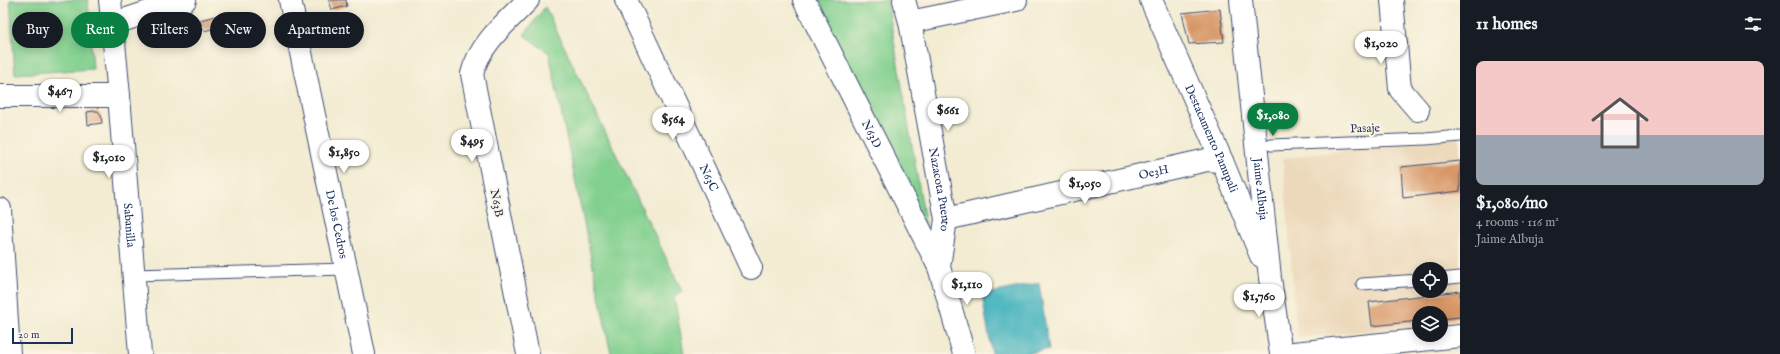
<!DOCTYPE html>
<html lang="en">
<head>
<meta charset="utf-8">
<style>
	:root { --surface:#171b24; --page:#20242c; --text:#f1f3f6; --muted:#9ea1a6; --line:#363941; --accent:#0b8043 }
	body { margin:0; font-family:"IM FELL English",serif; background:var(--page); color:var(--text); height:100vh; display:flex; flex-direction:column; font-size:15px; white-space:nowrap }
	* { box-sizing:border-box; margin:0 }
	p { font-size:13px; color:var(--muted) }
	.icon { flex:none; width:22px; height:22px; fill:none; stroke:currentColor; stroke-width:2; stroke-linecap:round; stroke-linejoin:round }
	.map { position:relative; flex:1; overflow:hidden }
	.details { display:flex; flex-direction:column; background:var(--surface); width:320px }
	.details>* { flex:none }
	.guide { position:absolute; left:12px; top:12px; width:380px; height:36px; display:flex; gap:8px }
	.fabs { position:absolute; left:1412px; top:262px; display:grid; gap:8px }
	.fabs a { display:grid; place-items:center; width:36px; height:36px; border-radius:50%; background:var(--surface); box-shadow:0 2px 10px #0003; font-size:20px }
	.scale { position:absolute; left:12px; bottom:10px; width:61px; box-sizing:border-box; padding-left:4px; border:2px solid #1b2f5e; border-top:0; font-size:11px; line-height:14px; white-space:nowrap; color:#1b2f5e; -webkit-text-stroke:3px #fcf5e5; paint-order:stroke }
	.price { position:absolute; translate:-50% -34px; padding:0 9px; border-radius:14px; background:#fff; color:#222; font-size:13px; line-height:26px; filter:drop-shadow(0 1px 2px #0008) }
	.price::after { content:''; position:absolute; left:50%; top:24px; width:12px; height:9px; margin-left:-6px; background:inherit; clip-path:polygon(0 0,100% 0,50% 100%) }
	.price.current { background:var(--accent); color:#fff }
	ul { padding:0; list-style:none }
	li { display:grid; align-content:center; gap:8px; height:212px; padding:0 16px }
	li+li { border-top:1px solid var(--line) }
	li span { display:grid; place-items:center; height:124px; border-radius:8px; color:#555 }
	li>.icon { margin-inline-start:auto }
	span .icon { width:72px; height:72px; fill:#fffc; stroke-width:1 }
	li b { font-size:17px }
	h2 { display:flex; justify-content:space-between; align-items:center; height:48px; padding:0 16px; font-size:17px }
	.pill { padding:0 14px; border-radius:18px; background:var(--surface); box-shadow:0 2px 10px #0003; font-size:14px; line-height:36px }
	.pill.current { background:var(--accent); color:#fff }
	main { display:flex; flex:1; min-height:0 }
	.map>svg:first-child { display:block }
</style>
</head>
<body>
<main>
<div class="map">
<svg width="1460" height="354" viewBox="0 0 1460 354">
	<rect width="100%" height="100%" fill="#fcf5e5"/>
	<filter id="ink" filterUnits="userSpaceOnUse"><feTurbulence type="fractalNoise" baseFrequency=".025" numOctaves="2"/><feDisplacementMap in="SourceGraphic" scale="8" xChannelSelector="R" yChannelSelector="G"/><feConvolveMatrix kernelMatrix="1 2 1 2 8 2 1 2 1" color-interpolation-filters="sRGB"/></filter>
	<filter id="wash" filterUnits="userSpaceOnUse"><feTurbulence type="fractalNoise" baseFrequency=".012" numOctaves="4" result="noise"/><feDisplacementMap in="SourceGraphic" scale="16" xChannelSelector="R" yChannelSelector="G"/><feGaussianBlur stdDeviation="0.9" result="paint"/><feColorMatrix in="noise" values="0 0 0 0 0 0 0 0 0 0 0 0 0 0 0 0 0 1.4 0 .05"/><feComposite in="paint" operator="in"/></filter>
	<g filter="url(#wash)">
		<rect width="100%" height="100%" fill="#f3ecd3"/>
		<path fill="#ecd8ba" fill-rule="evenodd" d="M1460,137v184l-19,2v-10h-22v13l-122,12 -14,-180zM1419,269h22v22h-22z"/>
		<g fill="#82d08f" stroke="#4e8076">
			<path d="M10,0h78l5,69 -78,5z"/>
			<path d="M814,0h73l41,239z"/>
			<path d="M545,7l137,284 -8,5 10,58h-73l-62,-301 -25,-18z"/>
		</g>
		<path fill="#43b2bd" stroke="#2f708e" d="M1039,283l10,66 -24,5h-33l-10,-59z"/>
		<g id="blocks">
			<g fill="#d79565">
				<path d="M329,0h17l1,6 -15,4z"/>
				<path d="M1220,9l4,33 -35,2 -7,-31z"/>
				<path d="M220,15l3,11 -19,5 -4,-11z"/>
				<path d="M94,111h4l3,4 1,8 -14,2 -1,-13z"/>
				<path d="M1460,161v30l-57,7 -2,-31z"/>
				<path d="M1460,291v26l-19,2v-6h-22v8l-47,5 -3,-24z"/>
			</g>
		</g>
	</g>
	<g filter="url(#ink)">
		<use href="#blocks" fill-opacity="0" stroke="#3b4b70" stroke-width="1"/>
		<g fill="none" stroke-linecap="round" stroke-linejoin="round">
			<defs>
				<g id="service">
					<path d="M1271,145l155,-6 34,-3"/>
					<path d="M134,275l212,-6"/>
					<path d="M1441,279l19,-2"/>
					<path d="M1362,284l57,-4"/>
				</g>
				<g id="minor">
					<path id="s1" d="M110,0l9,96 21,258"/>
					<path id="s2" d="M290,0l74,354"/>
					<path id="s3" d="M626,0l125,268"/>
					<path id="s4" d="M804,0l135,267"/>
					<path id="s5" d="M904,0l6,22 36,197 -7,48 25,87"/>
					<path id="s6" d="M1151,0l71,161 39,95"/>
					<path id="s7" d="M1241,0l29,278 11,76"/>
					<path d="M1392,0l8,89 18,21"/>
					<path d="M910,22l106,-22"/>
					<path d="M112,24l73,-24"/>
					<path d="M0,96h119"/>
					<path d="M0,209l9,145"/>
					<path id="s8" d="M946,219l261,-59 15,1"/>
					<path d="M528,354l-56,-280c7,-30 36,-53 56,-74"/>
					<path d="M1284,354l176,-18"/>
				</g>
			</defs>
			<use href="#service" stroke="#3b4b70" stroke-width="13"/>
			<use href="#minor" stroke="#3b4b70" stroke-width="24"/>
			<use href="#service" stroke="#fff" stroke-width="11"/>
			<use href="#minor" stroke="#fff" stroke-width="22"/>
		</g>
	</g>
	<g text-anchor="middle" stroke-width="4" stroke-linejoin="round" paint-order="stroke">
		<g font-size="12" fill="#1b2f5e" stroke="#fcf5e5">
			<text transform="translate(1365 128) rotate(-2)" y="4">Pasaje</text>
			<text dy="4" stroke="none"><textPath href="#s4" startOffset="150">N63D</textPath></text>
			<text dy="4" stroke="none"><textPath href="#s6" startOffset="151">Destacamento Panupali</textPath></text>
			<text dy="4" stroke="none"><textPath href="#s8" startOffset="213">Oe3H</textPath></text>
			<text dy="4" stroke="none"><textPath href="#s3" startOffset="196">N63C</textPath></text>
			<text dy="4" stroke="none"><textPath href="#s7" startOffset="190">Jaime Albuja</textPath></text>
			<text dy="4" stroke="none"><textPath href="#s5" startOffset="193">Nazacota Puento</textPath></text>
			<text transform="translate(497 203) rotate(79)" y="4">N63B</text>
			<text dy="4" stroke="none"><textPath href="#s2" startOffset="229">De los Cedros</textPath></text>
			<text dy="4" stroke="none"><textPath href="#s1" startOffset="226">Sabanilla</textPath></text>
		</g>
	</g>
</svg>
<div class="fabs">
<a><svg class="icon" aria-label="locate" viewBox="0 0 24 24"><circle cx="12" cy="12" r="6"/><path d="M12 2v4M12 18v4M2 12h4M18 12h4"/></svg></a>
<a><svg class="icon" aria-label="layers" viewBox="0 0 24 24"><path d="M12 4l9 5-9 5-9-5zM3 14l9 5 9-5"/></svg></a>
</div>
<div class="scale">20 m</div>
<b class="price" style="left:1381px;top:65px">$1,020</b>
<b class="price" style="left:60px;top:113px">$467</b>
<b class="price" style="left:948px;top:132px">$661</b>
<b class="price current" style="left:1273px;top:137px">$1,080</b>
<b class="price" style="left:673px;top:141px">$564</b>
<b class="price" style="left:472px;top:163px">$495</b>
<b class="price" style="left:344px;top:174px">$1,850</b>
<b class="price" style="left:109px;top:179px">$1,010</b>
<b class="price" style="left:1085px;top:205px">$1,050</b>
<b class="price" style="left:967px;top:306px">$1,110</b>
<b class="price" style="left:1259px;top:318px">$1,760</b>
<div class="guide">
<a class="pill">Buy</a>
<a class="pill current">Rent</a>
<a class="pill">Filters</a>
<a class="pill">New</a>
<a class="pill">Apartment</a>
</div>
</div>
<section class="details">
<h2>11 homes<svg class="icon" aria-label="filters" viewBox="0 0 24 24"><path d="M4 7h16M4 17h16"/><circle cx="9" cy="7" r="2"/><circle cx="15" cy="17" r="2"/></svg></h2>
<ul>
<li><span style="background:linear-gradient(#f6c9c9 60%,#9aa5b1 0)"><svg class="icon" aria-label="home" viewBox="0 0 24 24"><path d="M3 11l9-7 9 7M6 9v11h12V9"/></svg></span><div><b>$1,080/mo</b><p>4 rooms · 116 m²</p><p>Jaime Albuja</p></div></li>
</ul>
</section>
</main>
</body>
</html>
